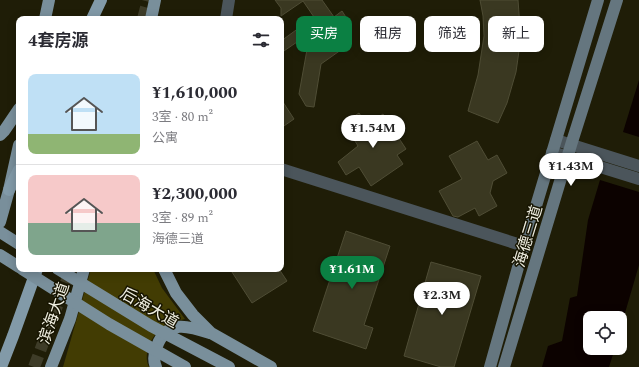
<!DOCTYPE html>
<html lang="zh">
<head>
<meta charset="utf-8">
<style>
	:root { --surface:#fff; --page:#f2f2f3; --text:#2b2b33; --muted:#7c7c81; --line:#e1e1e2; --accent:#0b8043 }
	body { margin:0; font-family:Spectral,"Noto Sans SC",serif; background:var(--page); color:var(--text); height:100vh; display:flex; flex-direction:column; font-size:15px; white-space:nowrap }
	* { box-sizing:border-box; margin:0 }
	p { font-size:13px; color:var(--muted) }
	.icon { flex:none; width:22px; height:22px; fill:none; stroke:currentColor; stroke-width:2; stroke-linecap:round; stroke-linejoin:round }
	.map { position:relative; flex:1; overflow:hidden }
	.sheet { position:absolute; left:16px; top:16px; width:268px; height:256px; display:flex; flex-direction:column; background:var(--surface); border-radius:8px; box-shadow:0 2px 10px #0003 }
	.sheet>* { flex:none }
	.top-card { position:absolute; left:296px; top:16px; width:283px; height:36px; display:flex; gap:8px }
	.tools { position:absolute; left:583px; top:311px; display:grid; gap:8px }
	.tools a { display:grid; place-items:center; width:44px; height:44px; border-radius:8px; background:var(--surface); box-shadow:0 2px 10px #0003; font-size:20px }
	.price { position:absolute; translate:-50% -34px; padding:0 9px; border-radius:14px; background:#fff; color:#222; font-size:13px; line-height:26px; filter:drop-shadow(0 1px 2px #0008) }
	.price::after { content:''; position:absolute; left:50%; top:24px; width:12px; height:9px; margin-left:-6px; background:inherit; clip-path:polygon(0 0,100% 0,50% 100%) }
	.price.on { background:var(--accent); color:#fff }
	ul { padding:0; list-style:none }
	li { display:flex; align-items:center; gap:12px; height:100px; padding:0 12px }
	li+li { border-top:1px solid var(--line) }
	li span { display:grid; place-items:center; flex:none; width:112px; height:80px; border-radius:8px; color:#555 }
	li>.icon { margin-inline-start:auto }
	span .icon { width:48px; height:48px; fill:#fffc; stroke-width:1 }
	li b { font-size:17px }
	h2 { display:flex; justify-content:space-between; align-items:center; height:48px; padding:0 12px; font-size:17px }
	.pill { padding:0 14px; border-radius:8px; background:var(--surface); box-shadow:0 2px 10px #0003; font-size:14px; line-height:36px }
	.pill.on { background:var(--accent); color:#fff }
	.map>svg:first-child { display:block }
</style>
</head>
<body>
<div class="map">
<svg width="639" height="367" viewBox="0 0 639 367">
	<rect width="100%" height="100%" fill="#1f1d07"/>
	<path fill="#423c03" d="M91,269h62l9,19 23,31c-7,2 -13,3 -19,6 -13,7 -24,28 -17,42h-86z"/>
	<g fill="#0c0200">
		<path d="M639,80v57l-16,-5z"/>
		<path d="M600,180l39,12v73l-19,65v-12h-30v30h25l-6,19h-67l6,-21 14,-5 8,-43 7,-2 11,-76z"/>
	</g>
	<g fill="#3a3821" stroke="#4f4d35">
		<path d="M275,0h47l12,17 8,-6 9,14 -11,7 8,13 -27,19 -7,43 -8,-1 -7,-12 11,-61 -29,20v-12l33,-24 -11,-16 -22,15v-8z"/>
		<path d="M480,0h38l2,27 -1,24 -3,21 -9,31 -9,20 -30,-12 10,-36 6,-39 -1,-20z"/>
		<path d="M281,99l13,20 -13,9z"/>
		<path d="M359,113l8,12 16,-11 23,35 -9,6 6,9 -32,22 -12,-19 -13,8 -8,-13 20,-16 -14,-23z"/>
		<path d="M477,141l11,19 9,-5 10,18 -14,8 -3,12 7,13 -18,10 -4,-8 -17,9 -5,-1 -14,-25 23,-12 -13,-23z"/>
		<path d="M346,231l44,15 -26,79 9,3 -7,21 -53,-18z"/>
		<path d="M431,262l50,14 -27,91h-13l-37,-11z"/>
		<path d="M230,269h49l8,12 -35,22z"/>
	</g>
	<g fill="none" stroke-linecap="round" stroke-linejoin="round">
		<g stroke="#3e3c28" stroke-width="12" stroke-dasharray="12 6" stroke-linecap="butt">
			<path d="M143,19l5,-19"/>
			<path d="M34,367l37,-98"/>
		</g>
		<g stroke="#4b555b" stroke-width="12">
			<path d="M226,19l3,-19"/>
			<path d="M556,140l83,26"/>
			<path d="M552,152l87,27"/>
			<path d="M281,169l243,77"/>
		</g>
		<g stroke="#65767f" stroke-width="12">
			<path d="M490,367l34,-121 74,-246"/>
			<path d="M504,367l67,-222 46,-145"/>
		</g>
		<g stroke="#798f9b" stroke-width="12">
			<path d="M45,19l4,-19"/>
			<path d="M151,19l4,-19"/>
			<path d="M0,135l4,-4 15,-22"/>
			<path d="M0,222l9,-32 10,-45"/>
			<path d="M0,232l19,12"/>
			<path d="M0,255l19,12"/>
			<path d="M164,269l12,24 17,22 18,18 60,34"/>
			<path d="M51,367l19,-48 14,-50"/>
			<path d="M156,367c-3,-7 -2,-14 1,-21 10,-27 32,-20 53,-13"/>
		</g>
		<g stroke="#829aa8" stroke-width="12">
			<path d="M92,19l9,-19"/>
			<path d="M9,190l10,-20"/>
			<path d="M1,367l12,-31 24,-67"/>
		</g>
		<g stroke="#798f9b" stroke-width="12">
			<path d="M22,269l87,55 76,43"/>
			<path d="M58,269l93,57 78,41"/>
		</g>
	</g>
	<g text-anchor="middle" stroke-width="3" stroke-linejoin="round" paint-order="stroke">
		<g font-size="16" fill="#efeee0" stroke="#161401">
			<text transform="translate(527 236) rotate(-73)" y="6">海德三道</text>
			<text transform="translate(150 307) rotate(30)" y="6">后海大道</text>
			<text transform="translate(53 313) rotate(-71)" y="6">滨海大道</text>
		</g>
	</g>
</svg>
<div class="tools">
<a><svg class="icon" aria-label="locate" viewBox="0 0 24 24"><circle cx="12" cy="12" r="6"/><path d="M12 2v4M12 18v4M2 12h4M18 12h4"/></svg></a>
</div>
<b class="price" style="left:373px;top:149px">¥1.54M</b>
<b class="price" style="left:571px;top:187px">¥1.43M</b>
<b class="price on" style="left:352px;top:290px">¥1.61M</b>
<b class="price" style="left:442px;top:316px">¥2.3M</b>
<div class="top-card">
<a class="pill on">买房</a>
<a class="pill">租房</a>
<a class="pill">筛选</a>
<a class="pill">新上</a>
</div>
<section class="sheet">
<h2>4套房源<svg class="icon" aria-label="filters" viewBox="0 0 24 24"><path d="M4 7h16M4 17h16"/><circle cx="9" cy="7" r="2"/><circle cx="15" cy="17" r="2"/></svg></h2>
<ul>
<li><span style="background:linear-gradient(#bfe0f5 75%,#8fb573 0)"><svg class="icon" aria-label="home" viewBox="0 0 24 24"><path d="M3 11l9-7 9 7M6 9v11h12V9"/></svg></span><div><b>¥1,610,000</b><p>3室 · 80 m²</p><p>公寓</p></div></li>
<li><span style="background:linear-gradient(#f6c9c9 60%,#7fa58c 0)"><svg class="icon" aria-label="home" viewBox="0 0 24 24"><path d="M3 11l9-7 9 7M6 9v11h12V9"/></svg></span><div><b>¥2,300,000</b><p>3室 · 89 m²</p><p>海德三道</p></div></li>
</ul>
</section>
</div>
</body>
</html>
